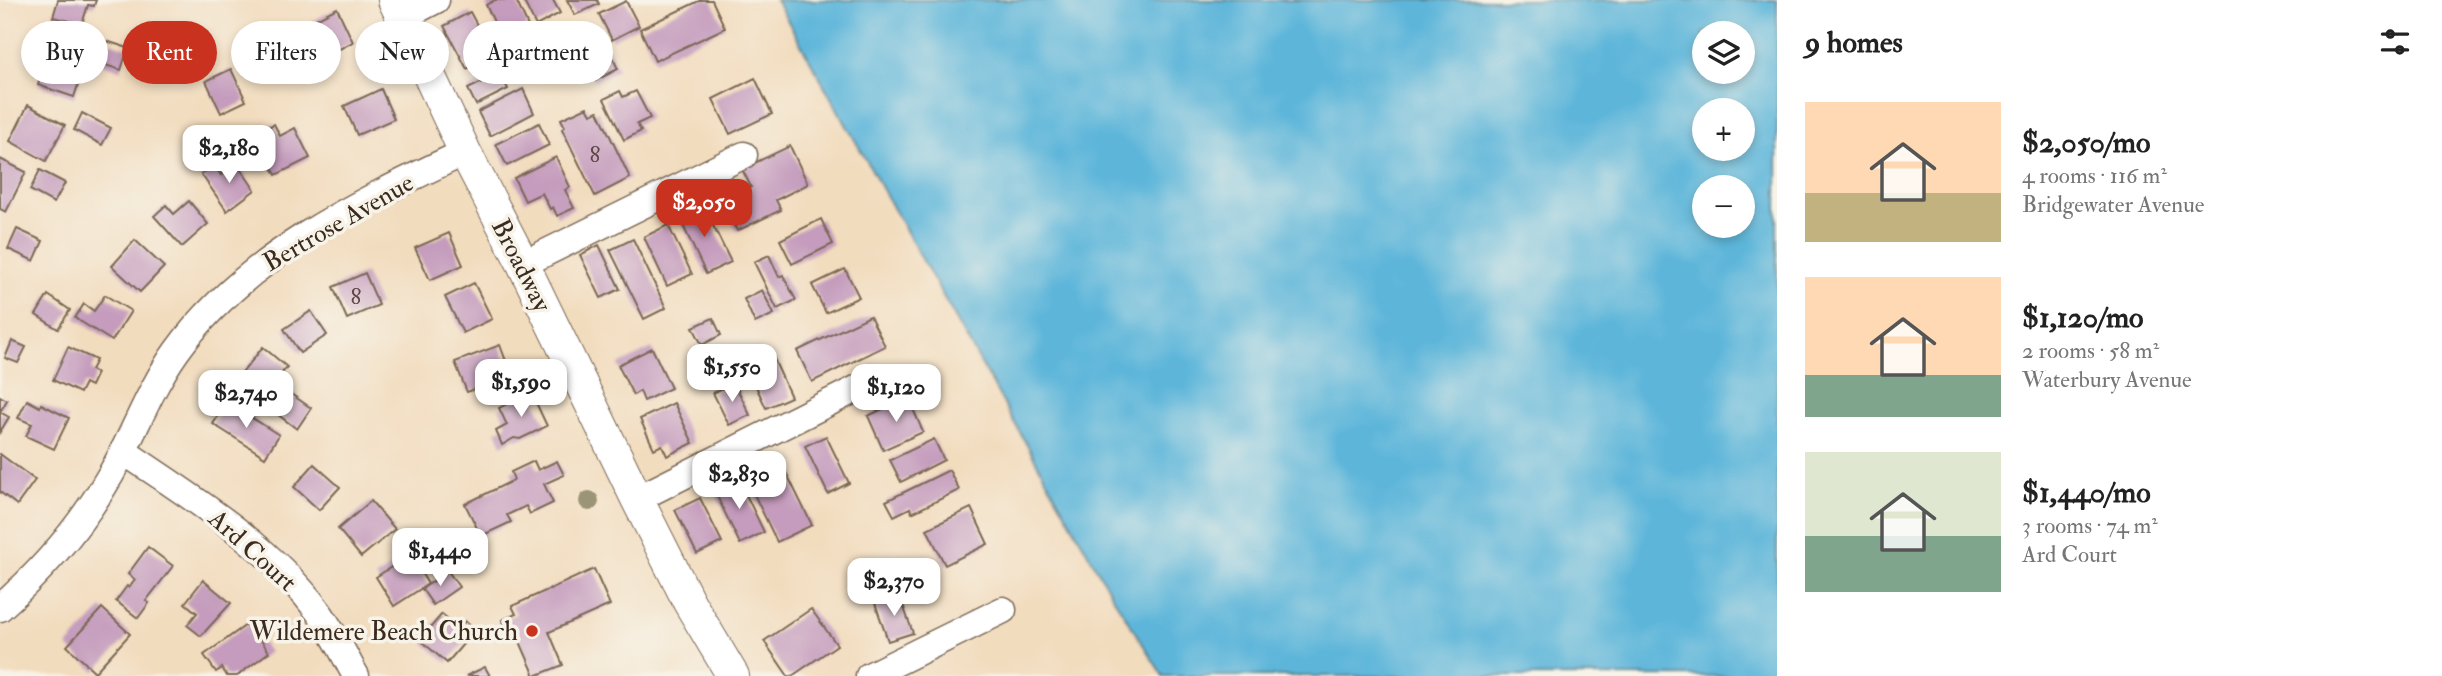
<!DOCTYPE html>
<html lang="en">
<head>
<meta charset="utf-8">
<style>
	:root { --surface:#fff; --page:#f6f6f6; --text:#222; --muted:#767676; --accent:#c8321e }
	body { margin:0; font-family:"IM FELL Double Pica",serif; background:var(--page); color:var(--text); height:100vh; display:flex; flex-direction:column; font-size:26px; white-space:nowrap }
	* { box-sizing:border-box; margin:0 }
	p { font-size:23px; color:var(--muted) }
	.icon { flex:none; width:38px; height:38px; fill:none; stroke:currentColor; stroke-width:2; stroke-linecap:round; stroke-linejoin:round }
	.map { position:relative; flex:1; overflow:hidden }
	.side { display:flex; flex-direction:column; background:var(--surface); width:665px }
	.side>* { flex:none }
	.banner { position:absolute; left:21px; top:21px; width:665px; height:63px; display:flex; gap:14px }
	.tools { position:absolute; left:1692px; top:21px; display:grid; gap:14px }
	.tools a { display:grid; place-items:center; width:63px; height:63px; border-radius:50%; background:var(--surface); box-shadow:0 4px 10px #0003; font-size:35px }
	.price { position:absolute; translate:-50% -60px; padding:0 16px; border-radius:14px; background:#fff; color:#222; font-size:23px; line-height:46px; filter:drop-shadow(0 2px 4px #0008) }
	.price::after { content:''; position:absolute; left:50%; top:42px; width:21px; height:16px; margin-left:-10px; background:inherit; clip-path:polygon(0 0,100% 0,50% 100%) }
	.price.selected { background:var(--accent); color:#fff }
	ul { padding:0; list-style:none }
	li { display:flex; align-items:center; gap:21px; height:175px; padding:0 28px }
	li span { display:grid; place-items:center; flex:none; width:196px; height:140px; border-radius:0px; color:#555 }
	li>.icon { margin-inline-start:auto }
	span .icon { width:84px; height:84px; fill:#fffc; stroke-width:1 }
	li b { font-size:30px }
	h2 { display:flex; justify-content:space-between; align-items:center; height:84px; padding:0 28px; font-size:30px }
	.pill { padding:0 24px; border-radius:32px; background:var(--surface); box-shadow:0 4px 10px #0003; font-size:24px; line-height:63px }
	.pill.selected { background:var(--accent); color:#fff }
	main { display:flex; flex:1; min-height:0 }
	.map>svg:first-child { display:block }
</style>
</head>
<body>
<main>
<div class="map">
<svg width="1777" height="676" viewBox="0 0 1777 676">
	<rect width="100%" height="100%" fill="#f7f3e8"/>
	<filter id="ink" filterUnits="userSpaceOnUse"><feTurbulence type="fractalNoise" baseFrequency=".0143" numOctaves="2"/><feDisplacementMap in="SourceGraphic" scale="14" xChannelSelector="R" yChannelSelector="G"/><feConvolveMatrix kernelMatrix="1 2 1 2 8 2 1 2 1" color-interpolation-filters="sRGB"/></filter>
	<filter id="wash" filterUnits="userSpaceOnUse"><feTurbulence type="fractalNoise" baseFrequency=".00686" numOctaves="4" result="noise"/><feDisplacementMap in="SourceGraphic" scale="28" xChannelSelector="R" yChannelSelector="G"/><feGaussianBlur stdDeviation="1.57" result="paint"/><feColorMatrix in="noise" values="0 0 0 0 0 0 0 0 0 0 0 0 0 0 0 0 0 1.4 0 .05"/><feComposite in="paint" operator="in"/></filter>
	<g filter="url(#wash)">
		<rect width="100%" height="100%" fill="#f2dcbe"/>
		<path fill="#5db6da" stroke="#4c707c" stroke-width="2" fill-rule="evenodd" d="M776,0h1001v676h-614l-52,-82zM1704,33h39v39h-39zM1704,110h39v39h-39zM1704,187h39v39h-39z"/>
		<g id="blocks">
			<g fill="#c59cbd">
				<path d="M58,0h38l-2,6 -6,-1 -6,19 -29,-7z"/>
				<path d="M495,0h21l12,26 -26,13 -16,-34z"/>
				<path d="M523,0h30l7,13 -24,13z"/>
				<path d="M567,0h30l2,4 -24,11z"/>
				<path d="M701,0h11l13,28 -70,33 -15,-32z"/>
				<path d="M626,1l13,25 -27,14 -13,-26z"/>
				<path d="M337,8l16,34 -25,13 -16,-34z"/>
				<path d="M470,12l23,43 -26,14 -23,-43z"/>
				<path d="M100,39l28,9 -7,22 -28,-9z"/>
				<path d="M605,41l13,28 -23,12 -14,-28z"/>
				<path d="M50,49l36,12 -12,36 -36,-12z"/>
				<path d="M231,69l15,32 -25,12 -15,-32z"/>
				<path d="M500,73l8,16 -32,16 -8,-16z"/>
				<path d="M755,78l17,36 -42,20 -17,-35z"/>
				<path d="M381,89l13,30 -37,16 -13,-29z"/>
				<path d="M523,89l11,24 -44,23 -12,-24z"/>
				<path d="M620,91l3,6 13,-6 14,27 -13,6 4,7 -17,9 -20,-41z"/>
				<path d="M28,105l37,20 -19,36 -36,-20z"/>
				<path d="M587,107l4,7 7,-3 32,67 -35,18 -33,-67 3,-2 -4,-8z"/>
				<path d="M82,113l29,15 -9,17 -28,-15z"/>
				<path d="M539,123l10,22 -42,21 -11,-22z"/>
				<path d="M274,124l6,12 15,-8 15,30 -34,17 -21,-42z"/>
				<path d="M790,146l18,38 -32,16 5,10 -44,21 -15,-30 29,-14 -9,-18z"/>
				<path d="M556,157l14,30 -5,3 9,18 -17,8 -4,-9 -3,2 -8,-16 -17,8 -11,-23z"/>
				<path d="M0,159l26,13 -20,40 -6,-3z"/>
				<path d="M237,164l18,26 -28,21 -26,-37 13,-9 7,10z"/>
				<path d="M40,170l25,13 -11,20 -24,-13z"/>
				<path d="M189,201l19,23 -26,23 -28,-31 12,-11 8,9z"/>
				<path d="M702,203l29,59 -25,12 -28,-59z"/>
				<path d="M821,219l12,25 -41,20 -12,-24z"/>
				<path d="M668,225l24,49 -25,12 -23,-49z"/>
				<path d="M17,229l26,12 -9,20 -26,-12z"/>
				<path d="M449,233l14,32 -33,15 -15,-32z"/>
				<path d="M633,239l33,69 -22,11 -34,-69z"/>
				<path d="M135,240l29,27 -24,25 -28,-26z"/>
				<path d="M599,245l21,44 -19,9 -21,-43z"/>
				<path d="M769,255l10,22 4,-2 13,25 -19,9 -23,-47z"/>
				<path d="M845,269l14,28 -33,16 -14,-28z"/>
				<path d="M365,273l14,32 -32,14 -14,-32z"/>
				<path d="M474,283l18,36 -29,14 -18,-36z"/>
				<path d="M762,290l12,24 -19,9 -11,-24z"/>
				<path d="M48,295l22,15 -12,19 -22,-14z"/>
				<path d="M105,295l26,16 -19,30 -37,-23 9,-14 10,7z"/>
				<path d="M311,311l16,24 -27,18 -16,-24z"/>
				<path d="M870,316l15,30 -73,36 -15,-31z"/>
				<path d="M713,318l8,17 -19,10 -9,-18z"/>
				<path d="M12,341l14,6 -8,16 -13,-5z"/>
				<path d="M500,345l10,27 -2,5 -41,15 -12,-30z"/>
				<path d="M68,347l28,13 -5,10 6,3 -6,13 -6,-3 -5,10 -27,-13z"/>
				<path d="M263,347l24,20 -22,26 -24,-19z"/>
				<path d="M652,348l19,40 -27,13 -4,-10 -7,4 -15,-30z"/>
				<path d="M773,357l18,40 -25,11 -18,-39z"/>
				<path d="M734,382l16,33 -21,10 -16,-32z"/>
				<path d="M531,392l16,34 -27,13 -6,-1 -12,7 -6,-14 11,-6 -8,-17z"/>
				<path d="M291,394l20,14 -14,21 -20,-15z"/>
				<path d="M0,396l7,4 -7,12 9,5 -9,15z"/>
				<path d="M908,397l15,35 -40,18 -15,-34z"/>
				<path d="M27,400l13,7 1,-3 28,14 -15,31 -28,-13 6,-12 -14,-6z"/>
				<path d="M227,402l52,33 -14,22 -52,-33z"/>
				<path d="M674,403l19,40 -26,13 -5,-11 -8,4 -14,-30z"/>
				<path d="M826,436l23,47 -21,11 -23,-48z"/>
				<path d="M934,439l10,21 -43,22 -11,-22z"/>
				<path d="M0,454l35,26 -18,25 -17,-13z"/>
				<path d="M534,461l4,9 19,-9 7,14 -20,9 9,19 -23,11 -4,-8 -19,9 4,7 -30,14 -16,-32 49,-24 -3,-8z"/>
				<path d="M781,462l31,63 -35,17 -27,-56 11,-6 -3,-7z"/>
				<path d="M314,464l26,23 -21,23 -25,-23z"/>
				<path d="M949,470l10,20 -47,23 -2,-5 -16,8 -8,-15z"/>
				<path d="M738,478l26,54 -24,12 -26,-54z"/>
				<path d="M700,498l22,44 -25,12 -22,-44z"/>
				<path d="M371,501l24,28 -34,28 -23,-28z"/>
				<path d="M971,508l17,36 -43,21 -18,-36z"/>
				<path d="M148,547l25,19 -27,35 3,2 -11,15 -22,-17 11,-15 2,2 6,-8 -7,-6z"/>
				<path d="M410,555l18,29 -34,22 -18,-29z"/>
				<path d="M594,569l16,36 -61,27 14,33 -28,11 -20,-46 -7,3 -6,-13 14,-6 -4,-8z"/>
				<path d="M448,571l11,16 -26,18 -11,-16z"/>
				<path d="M203,580l28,23 -30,33 -14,-11 10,-12 -12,-10z"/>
				<path d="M899,594l14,39 -25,8 -13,-38z"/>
				<path d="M102,608l28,26 -35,38 -28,-26z"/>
				<path d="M811,609l26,36 -45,31h-4l-24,-35z"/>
				<path d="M442,614l17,14 6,-7 10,9 -28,33 -27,-23z"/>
				<path d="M249,623l20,29 -32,24h-10l-5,-8 -6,4 -12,-17z"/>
				<path d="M485,667l5,9h-24z"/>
			</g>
		</g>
	</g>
	<g filter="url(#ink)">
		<use href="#blocks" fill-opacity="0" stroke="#7b6856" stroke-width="2"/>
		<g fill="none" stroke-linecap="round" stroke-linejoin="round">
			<defs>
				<g id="minor">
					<path d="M403,17l33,-17"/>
					<path d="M523,264l221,-109"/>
					<path d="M123,451c69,47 144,92 195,160 15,20 26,44 38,65"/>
					<path d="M637,499l227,-114"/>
					<path d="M0,608c44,-39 82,-83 111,-134 23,-40 38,-84 65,-122 69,-97 184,-150 289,-200"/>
					<path d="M869,676l134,-66"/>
				</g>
				<path id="tertiary" d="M394,0l71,152 58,112 114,235 52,103 44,74"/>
			</defs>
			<use href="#minor" stroke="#7b6856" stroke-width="29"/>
			<use href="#tertiary" stroke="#7b6856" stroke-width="34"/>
			<use href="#minor" stroke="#fff" stroke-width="26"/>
			<use href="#tertiary" stroke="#fff" stroke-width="32"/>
		</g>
		<circle fill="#9b9476" cx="589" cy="501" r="10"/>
	</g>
	<circle fill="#c8321e" stroke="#f7f3e8" stroke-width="2.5" cx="532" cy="631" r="7"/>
	<g text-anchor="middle" stroke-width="7" stroke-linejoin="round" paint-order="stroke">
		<g font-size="23" fill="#5e4646">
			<text x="595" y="162">8</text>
			<text x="356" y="304">8</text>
		</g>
		<g font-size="26" fill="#3b2a1e" stroke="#f7f3e8">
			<text transform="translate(338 222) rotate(-30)" y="9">Bertrose Avenue</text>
			<text transform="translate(522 265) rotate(63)" y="9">Broadway</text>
			<text transform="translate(253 550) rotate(42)" y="9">Ard Court</text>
		</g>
		<g font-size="26" fill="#3b2a1e" stroke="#f7f3e8" text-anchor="end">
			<text x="518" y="640">Wildemere Beach Church</text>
		</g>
	</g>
</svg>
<div class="tools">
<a><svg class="icon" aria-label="layers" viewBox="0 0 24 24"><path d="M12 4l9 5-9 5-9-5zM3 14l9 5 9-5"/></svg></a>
<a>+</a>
<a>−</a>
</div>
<b class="price" style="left:229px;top:185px">$2,180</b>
<b class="price selected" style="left:704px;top:239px">$2,050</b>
<b class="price" style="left:732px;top:404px">$1,550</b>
<b class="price" style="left:521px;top:419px">$1,590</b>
<b class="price" style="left:896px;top:424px">$1,120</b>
<b class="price" style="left:246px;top:430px">$2,740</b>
<b class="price" style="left:739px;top:511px">$2,830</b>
<b class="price" style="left:440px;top:588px">$1,440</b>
<b class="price" style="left:894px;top:618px">$2,370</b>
<div class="banner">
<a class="pill">Buy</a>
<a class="pill selected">Rent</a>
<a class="pill">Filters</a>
<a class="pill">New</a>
<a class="pill">Apartment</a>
</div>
</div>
<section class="side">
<h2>9 homes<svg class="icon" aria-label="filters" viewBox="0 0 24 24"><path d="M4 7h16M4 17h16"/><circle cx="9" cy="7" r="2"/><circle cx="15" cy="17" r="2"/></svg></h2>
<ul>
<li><span style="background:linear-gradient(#ffd9b3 65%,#c2b280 0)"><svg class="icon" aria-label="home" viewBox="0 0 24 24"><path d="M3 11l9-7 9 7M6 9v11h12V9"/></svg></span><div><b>$2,050/mo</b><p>4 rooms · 116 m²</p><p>Bridgewater Avenue</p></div></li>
<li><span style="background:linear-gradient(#ffd9b3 70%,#7fa58c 0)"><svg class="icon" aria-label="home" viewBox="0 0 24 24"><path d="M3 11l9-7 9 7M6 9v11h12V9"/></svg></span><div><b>$1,120/mo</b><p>2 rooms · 58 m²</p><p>Waterbury Avenue</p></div></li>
<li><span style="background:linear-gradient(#dfe7d0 60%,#7fa58c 0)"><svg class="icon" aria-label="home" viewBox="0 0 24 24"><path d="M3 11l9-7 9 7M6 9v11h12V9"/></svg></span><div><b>$1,440/mo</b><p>3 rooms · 74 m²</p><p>Ard Court</p></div></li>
</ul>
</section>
</main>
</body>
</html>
